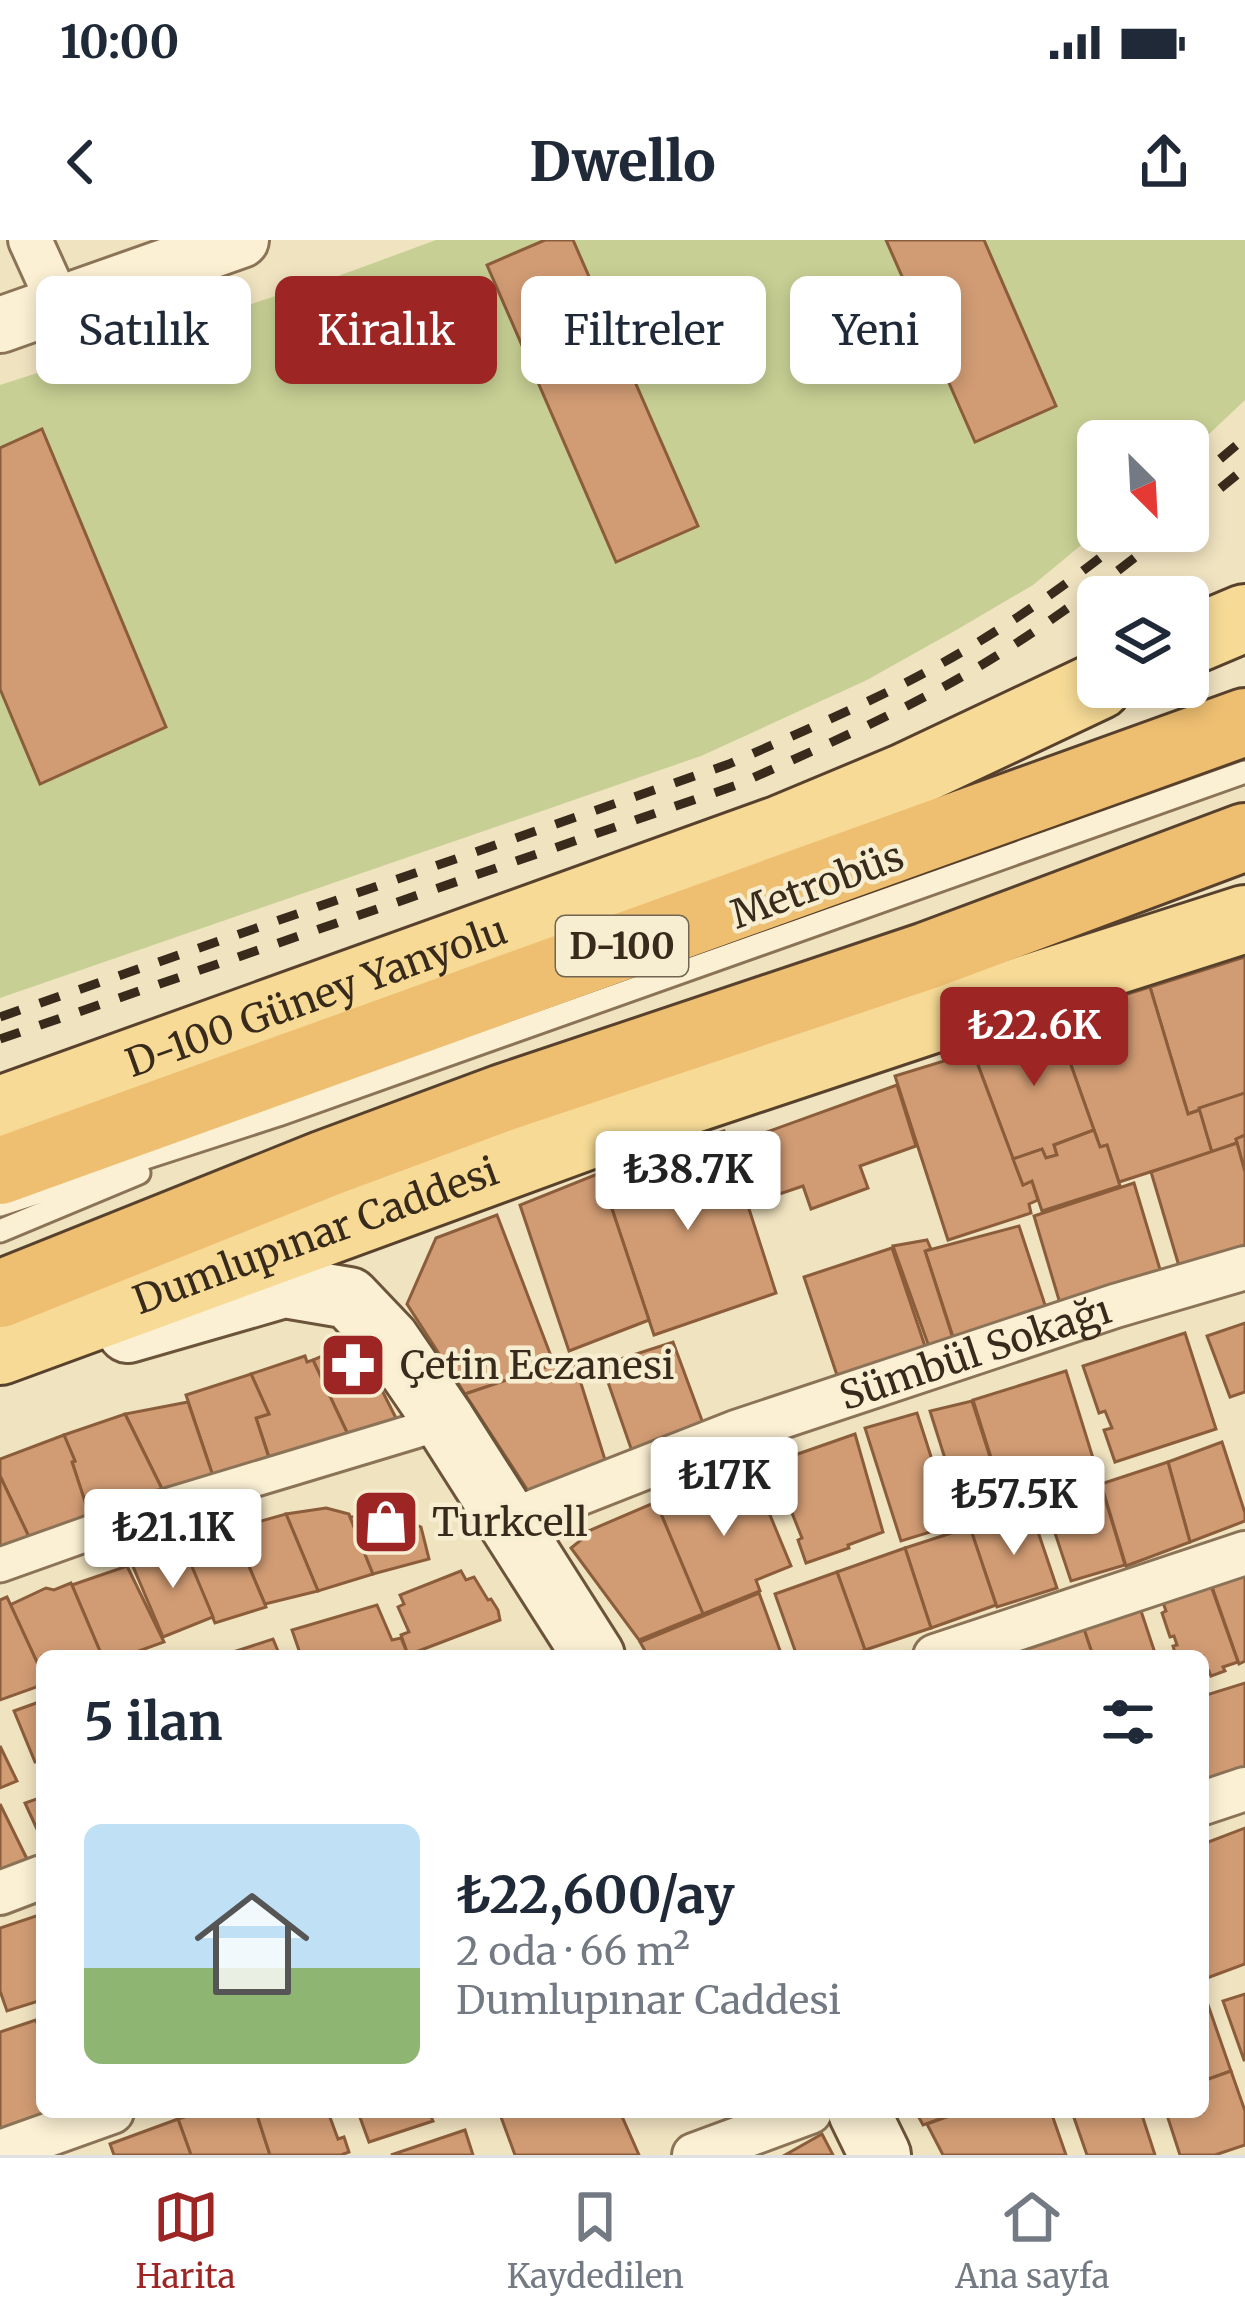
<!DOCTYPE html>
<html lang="tr">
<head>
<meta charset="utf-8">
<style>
	:root { --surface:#fff; --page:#f2f2f3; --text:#1f2937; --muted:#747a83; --line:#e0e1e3; --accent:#9d2524 }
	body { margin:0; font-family:Merriweather,serif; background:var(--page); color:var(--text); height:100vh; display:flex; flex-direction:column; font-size:45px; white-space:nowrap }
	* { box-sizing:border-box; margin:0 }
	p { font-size:39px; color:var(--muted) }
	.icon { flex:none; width:66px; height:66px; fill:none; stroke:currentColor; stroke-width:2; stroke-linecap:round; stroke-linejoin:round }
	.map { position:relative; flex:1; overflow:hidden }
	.drawer { position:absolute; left:36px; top:1410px; width:1173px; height:468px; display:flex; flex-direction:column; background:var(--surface); border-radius:18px; box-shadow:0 6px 18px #0003 }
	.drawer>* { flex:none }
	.top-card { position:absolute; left:36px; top:36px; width:1173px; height:108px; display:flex; gap:24px }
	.needle { width:78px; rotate:156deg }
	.buttons { position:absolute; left:1077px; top:180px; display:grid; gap:24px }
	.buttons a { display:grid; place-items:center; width:132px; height:132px; border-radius:18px; background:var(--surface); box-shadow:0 6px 18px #0003; font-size:60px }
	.price { position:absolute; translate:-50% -102px; padding:0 27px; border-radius:12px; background:#fff; color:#222; font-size:39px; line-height:78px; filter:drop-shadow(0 3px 6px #0008) }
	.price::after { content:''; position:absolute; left:50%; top:72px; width:36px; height:27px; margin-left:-18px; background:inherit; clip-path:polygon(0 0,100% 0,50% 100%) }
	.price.active { background:var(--accent); color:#fff }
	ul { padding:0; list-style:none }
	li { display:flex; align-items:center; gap:36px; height:300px; padding:0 48px }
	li+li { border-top:3px solid var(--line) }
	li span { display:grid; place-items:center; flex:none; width:336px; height:240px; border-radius:18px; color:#555 }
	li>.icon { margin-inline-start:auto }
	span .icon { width:144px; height:144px; fill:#fffc; stroke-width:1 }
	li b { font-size:51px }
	h2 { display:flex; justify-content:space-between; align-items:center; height:144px; padding:0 48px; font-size:51px }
	.chip { padding:0 42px; border-radius:18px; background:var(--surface); box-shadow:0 6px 18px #0003; font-size:42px; line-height:108px }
	.chip.active { background:var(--accent); color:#fff }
	.status { display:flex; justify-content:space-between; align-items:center; height:84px; padding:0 60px; background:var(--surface); direction:ltr }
	.status svg { height:33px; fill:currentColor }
	header { display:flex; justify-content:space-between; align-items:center; height:156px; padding:0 48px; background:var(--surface); font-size:54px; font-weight:800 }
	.tabs { display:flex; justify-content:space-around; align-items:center; height:168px; border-top:3px solid var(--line); background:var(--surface); font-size:33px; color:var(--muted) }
	.tabs a { display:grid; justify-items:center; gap:6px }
	.tabs .active { color:var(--accent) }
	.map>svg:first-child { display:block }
</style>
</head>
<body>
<div class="status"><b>10:00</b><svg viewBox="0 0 49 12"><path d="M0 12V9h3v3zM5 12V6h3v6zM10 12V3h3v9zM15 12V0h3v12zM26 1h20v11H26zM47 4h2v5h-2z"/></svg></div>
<header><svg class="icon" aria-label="back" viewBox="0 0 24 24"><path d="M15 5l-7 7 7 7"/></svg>Dwello<svg class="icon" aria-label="share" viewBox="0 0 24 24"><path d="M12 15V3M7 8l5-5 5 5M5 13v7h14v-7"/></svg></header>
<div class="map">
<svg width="1245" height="1915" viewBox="0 0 1245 1915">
	<rect width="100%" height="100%" fill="#f0e3c0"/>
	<path fill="#c7cf94" d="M436,0h809v160l-57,54v-13h-90v90l-65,54 -75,44 -91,51 -166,76 -701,242v-613l341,-110z"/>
	<g fill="#d19c74" stroke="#8b5d3b" stroke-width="3">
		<path d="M545,0h28l125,286 -82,36 -129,-297z"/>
		<path d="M886,0h98l72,166 -81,36z"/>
		<path d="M329,62l37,19 -17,33 -37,-19z"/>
		<path d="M42,189l124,298 -126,57 -40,-95v-241z"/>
		<path d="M1245,717v136l-57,21 -38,-127z"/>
		<path d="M1150,747l38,127 12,-4 12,42 -93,30 -12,-37 -7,2 -6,-17 -34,-96 4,-1 -5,-18z"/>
		<path d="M1059,775l5,18 -4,1 34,96 -40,15 3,10 -11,3 -4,-9 -29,10 -36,-97 10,-5 -5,-14z"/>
		<path d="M973,812l50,133 9,-4 6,19 -9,4 2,9 -83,27 -53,-164z"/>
		<path d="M897,845l19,61 -56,20 8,22 -57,21 -8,-23 -56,19 -19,-59z"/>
		<path d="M1245,853v42l-9,4 1,4 -25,9 -13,-44z"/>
		<path d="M1094,890l6,17 7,-2 13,41 -78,25 -10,-30 -9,4 -10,-26 29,-10 4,9 11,-3 -3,-10z"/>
		<path d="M724,891l52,162 -122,42 -54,-162z"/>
		<path d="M1245,895v37l-9,-33z"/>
		<path d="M1237,903l8,29v73l-66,21 -28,-94z"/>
		<path d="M600,933l49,147 -80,31 -49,-146z"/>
		<path d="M1134,943l28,93 -100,34 -28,-94z"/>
		<path d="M497,975l57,149 -89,30 -58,-90 29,-66z"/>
		<path d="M1019,986l28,85 -93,29 -29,-89z"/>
		<path d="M927,1000l4,9 -6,2 32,100 -24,7 -40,-112z"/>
		<path d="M892,1008l39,116 -88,29 -39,-116z"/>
		<path d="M1245,1083v69l-15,5 -23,-61z"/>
		<path d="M1185,1093l31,96 -101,33 -11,-32 8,-2 -7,-17 -6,2 -16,-47z"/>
		<path d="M357,1101l42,83 -48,17 -38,-81z"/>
		<path d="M673,1102l34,92 -73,23 -32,-92z"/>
		<path d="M305,1116l2,6 6,-2 38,81 -79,25 -16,-48 13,-4 -18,-40z"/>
		<path d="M573,1118l33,105 -74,34 -67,-103z"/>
		<path d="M1066,1131l31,100 -93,28 -31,-99z"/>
		<path d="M251,1134l18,40 -13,4 15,46 -56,18 -29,-87z"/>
		<path d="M972,1161l29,90 -42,12 -29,-92z"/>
		<path d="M188,1162l27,80 -49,15 -41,-83z"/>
		<path d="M917,1173l36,112 -52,16 -36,-113z"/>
		<path d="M125,1174l41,83 -75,23 -19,-58 3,-1 -11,-26z"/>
		<path d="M855,1194l28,98 -35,13 1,3 -43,15 -8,-23 4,-2 -30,-75z"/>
		<path d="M64,1195l11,26 -3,1 19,58 -61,19 -30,-63v-17z"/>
		<path d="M1222,1202l23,71v8l-55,21 -22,-80z"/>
		<path d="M1168,1222l22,80 -64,24 -25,-82z"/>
		<path d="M751,1229l40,97 -35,14 4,11 -57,23 -47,-112z"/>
		<path d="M0,1236l30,63 -30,10z"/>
		<path d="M1101,1245l24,80 -54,16 -26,-78z"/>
		<path d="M656,1262l47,112 -64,26 -68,-92 10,-8 -2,-5z"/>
		<path d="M326,1268l23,6 24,60 -55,17 -32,-77z"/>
		<path d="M1030,1268l27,80 -60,19 -27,-79z"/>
		<path d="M286,1274l32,77 -53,13 -32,-75z"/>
		<path d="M390,1274l31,13 8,32 -56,15 -23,-57z"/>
		<path d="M232,1286l34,81 -51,16 -34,-81z"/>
		<path d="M970,1287l26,78 -65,23 -26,-80z"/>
		<path d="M183,1305l30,72 -50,20 -31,-73z"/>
		<path d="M905,1308l26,80 -66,22 -28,-78z"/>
		<path d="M127,1326l37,76 -39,14h-23l-30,-71z"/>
		<path d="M461,1331l5,9 8,-3 14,23 3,-1 7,11 2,10 -92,35 -7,-20 8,-3 -11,-25 6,-3 -4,-9z"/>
		<path d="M837,1332l28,78 -17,6h-51l-22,-62z"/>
		<path d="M1245,1333v88l-6,3 -28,-80z"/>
		<path d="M71,1343l31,73h-60v17l-32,-68 36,-17 8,2z"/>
		<path d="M1210,1343l28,79 -15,5 2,4 -14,5 -2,-5 -6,3v-18h-27l-3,-10 4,-1 -3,-9 -4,1 -8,-24 4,-2 -4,-11z"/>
		<path d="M759,1353l23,63h-134l-8,-14z"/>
		<path d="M7,1357l35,76v12l-42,15v-100z"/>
		<path d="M377,1365l15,35 9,-2 7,17 -107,1 -9,-26z"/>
		<path d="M1140,1368l16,48h-63l-10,-29z"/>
		<path d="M1084,1389l9,27h-71l-2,-7z"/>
		<path d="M273,1399l7,17h-59z"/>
		<path d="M1245,1443v92l-42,13v-92z"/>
		<path d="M42,1461v59l-7,2 -21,-51z"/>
		<path d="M0,1506l17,35 -17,7z"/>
		<path d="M42,1557v43l-17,-37z"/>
		<path d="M0,1564l29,59 -29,10z"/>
		<path d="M1245,1588v136l-38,14 -4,-12v-122z"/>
		<path d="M42,1674v86l-35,11 -7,-20v-63z"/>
		<path d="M1245,1754v66h-1l-21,-59z"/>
		<path d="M1207,1762l24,69 -28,10v-78z"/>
		<path d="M36,1780l6,19v73h18l-60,18v-98z"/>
		<path d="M1231,1831l14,40v34l-30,10h-35l-14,-43h37v-31z"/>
		<path d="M200,1872h56l14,43h-79l-13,-36z"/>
		<path d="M256,1872h72l10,27 6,-2 5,15 -8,3h-71z"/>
		<path d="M358,1872h71l4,9 -64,21z"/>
		<path d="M513,1872h107l19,43h-124l-14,-38z"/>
		<path d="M916,1872h44l-37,13z"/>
		<path d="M960,1872h91l15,43h-123l-16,-31z"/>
		<path d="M1072,1872h69l14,43h-68z"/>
		<path d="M178,1879l13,36h-77l-4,-11z"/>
		<path d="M465,1890l8,25h-82z"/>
		<path d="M822,1894l11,21h-48z"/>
	</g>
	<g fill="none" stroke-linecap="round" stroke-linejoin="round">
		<defs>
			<g id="service">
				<path d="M0,965l278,-90 967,-343"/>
				<path d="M0,991l139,-58"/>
			</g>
			<path id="pedestrian" d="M0,1325l160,-57 285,-86"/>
			<g id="minor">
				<path d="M30,0l29,64"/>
				<path id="s1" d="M507,1282l229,-90 379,-126 130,-38"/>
				<path d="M935,1416l310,-103"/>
				<path d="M1203,1563l42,-14"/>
				<path d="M0,1653l42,-16"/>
				<path d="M0,1912l112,-40"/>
				<path d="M694,1915l116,-43"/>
			</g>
			<path id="tertiary" d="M0,85l241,-85"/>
			<g id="secondary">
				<path d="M128,1092l156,-45 65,11 40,42 56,82 149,234"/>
				<path d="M859,1872l21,43"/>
			</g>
			<g id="primary">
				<path d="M1188,402l57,-24"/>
				<path id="s2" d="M0,870l781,-281 122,-51 195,-92"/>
				<path id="s3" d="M0,1111l633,-232 294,-98 318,-102"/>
			</g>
			<g id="trunk">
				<path d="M0,931l1245,-449"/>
				<path d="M0,1054l325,-130 178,-66 424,-142 318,-119"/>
			</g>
		</defs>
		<use href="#service" stroke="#8b7357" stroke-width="27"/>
		<use href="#pedestrian" stroke="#8b7357" stroke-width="39"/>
		<use href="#minor" stroke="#8b7357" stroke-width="48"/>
		<use href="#tertiary" stroke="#8b7357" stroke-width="60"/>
		<use href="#secondary" stroke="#6c543a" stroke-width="66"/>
		<use href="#primary" stroke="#58412c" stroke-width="72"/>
		<use href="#trunk" stroke="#58412c" stroke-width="72"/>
		<use href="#service" stroke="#fbf0d4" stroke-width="21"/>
		<use href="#pedestrian" stroke="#fbf0d4" stroke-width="33"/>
		<use href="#minor" stroke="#fbf0d4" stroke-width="42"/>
		<use href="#tertiary" stroke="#fbf0d4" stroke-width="54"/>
		<use href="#secondary" stroke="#fbf0d4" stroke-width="60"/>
		<use href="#primary" stroke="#f6da96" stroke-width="66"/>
		<use href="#trunk" stroke="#eebf71" stroke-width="66"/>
		<g stroke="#392b1c" stroke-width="9" stroke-dasharray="21 21" stroke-linecap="butt">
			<path d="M1188,246l57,-48"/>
			<path d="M1188,275l57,-47"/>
			<path d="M0,777l729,-253c70,-31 141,-61 208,-98 69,-38 136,-85 196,-135"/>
			<path d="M0,799l737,-254c71,-32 142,-63 210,-100 78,-43 152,-98 221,-154"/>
		</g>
	</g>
	<defs>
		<symbol id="pharmacy-square" viewBox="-11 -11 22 22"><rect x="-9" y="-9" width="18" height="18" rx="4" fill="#9d2524" stroke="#f7edd0"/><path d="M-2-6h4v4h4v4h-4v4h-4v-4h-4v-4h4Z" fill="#fff"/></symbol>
		<symbol id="shop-square" viewBox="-11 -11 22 22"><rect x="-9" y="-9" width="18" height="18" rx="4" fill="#9d2524" stroke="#f7edd0"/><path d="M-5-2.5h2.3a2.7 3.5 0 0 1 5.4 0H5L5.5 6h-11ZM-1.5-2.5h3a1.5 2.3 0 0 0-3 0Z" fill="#fff"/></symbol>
	</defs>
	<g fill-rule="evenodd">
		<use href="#pharmacy-square" x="315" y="1087" width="76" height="76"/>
		<use href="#shop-square" x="348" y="1244" width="76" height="76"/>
	</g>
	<g text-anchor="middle" stroke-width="9" stroke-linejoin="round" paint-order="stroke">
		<rect fill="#f7edd0" stroke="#726552" stroke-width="3" x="556" y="676" width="132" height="60" rx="9"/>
		<g font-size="36" font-weight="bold" fill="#392b1c">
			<text x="622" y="719">D-100</text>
		</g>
		<g font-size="39" fill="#392b1c" stroke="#f7edd0">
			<text transform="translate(817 645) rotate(-20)" y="14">Metrobüs</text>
			<text dy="14" stroke="none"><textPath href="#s2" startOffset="336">D-100 Güney Yanyolu</textPath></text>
			<text dy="14" stroke="none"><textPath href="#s3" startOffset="336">Dumlupınar Caddesi</textPath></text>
			<text dy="14" stroke="none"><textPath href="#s1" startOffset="498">Sümbül Sokağı</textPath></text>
		</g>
		<g font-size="39" fill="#392b1c" stroke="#f7edd0" text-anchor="start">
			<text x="400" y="1139">Çetin Eczanesi</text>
			<text x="432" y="1296">Turkcell</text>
		</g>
	</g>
</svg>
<div class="buttons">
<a><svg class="needle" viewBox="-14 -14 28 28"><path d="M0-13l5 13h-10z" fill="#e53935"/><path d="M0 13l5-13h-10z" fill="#747a83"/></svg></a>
<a><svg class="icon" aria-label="layers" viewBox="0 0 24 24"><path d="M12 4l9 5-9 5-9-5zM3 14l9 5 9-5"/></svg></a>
</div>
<b class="price active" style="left:1034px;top:849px">₺22.6K</b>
<b class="price" style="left:688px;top:993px">₺38.7K</b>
<b class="price" style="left:724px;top:1299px">₺17K</b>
<b class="price" style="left:1014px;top:1318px">₺57.5K</b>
<b class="price" style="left:173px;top:1351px">₺21.1K</b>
<div class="top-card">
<a class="chip">Satılık</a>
<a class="chip active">Kiralık</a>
<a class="chip">Filtreler</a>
<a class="chip">Yeni</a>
</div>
<section class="drawer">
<h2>5 ilan<svg class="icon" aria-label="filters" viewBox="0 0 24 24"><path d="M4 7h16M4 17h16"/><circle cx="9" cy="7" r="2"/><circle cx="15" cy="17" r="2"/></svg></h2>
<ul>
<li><span style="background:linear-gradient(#bfe0f5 60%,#8fb573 0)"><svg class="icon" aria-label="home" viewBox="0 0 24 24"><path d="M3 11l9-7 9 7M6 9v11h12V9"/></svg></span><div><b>₺22,600/ay</b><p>2 oda · 66 m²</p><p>Dumlupınar Caddesi</p></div></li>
</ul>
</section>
</div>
<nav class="tabs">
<a class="active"><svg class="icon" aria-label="map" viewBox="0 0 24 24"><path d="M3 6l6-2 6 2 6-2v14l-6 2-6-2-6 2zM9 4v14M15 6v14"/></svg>Harita</a>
<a><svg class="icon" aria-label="saved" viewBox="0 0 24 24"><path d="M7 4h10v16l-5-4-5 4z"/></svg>Kaydedilen</a>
<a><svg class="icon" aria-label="home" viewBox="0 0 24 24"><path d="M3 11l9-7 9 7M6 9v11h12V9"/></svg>Ana sayfa</a>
</nav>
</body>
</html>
